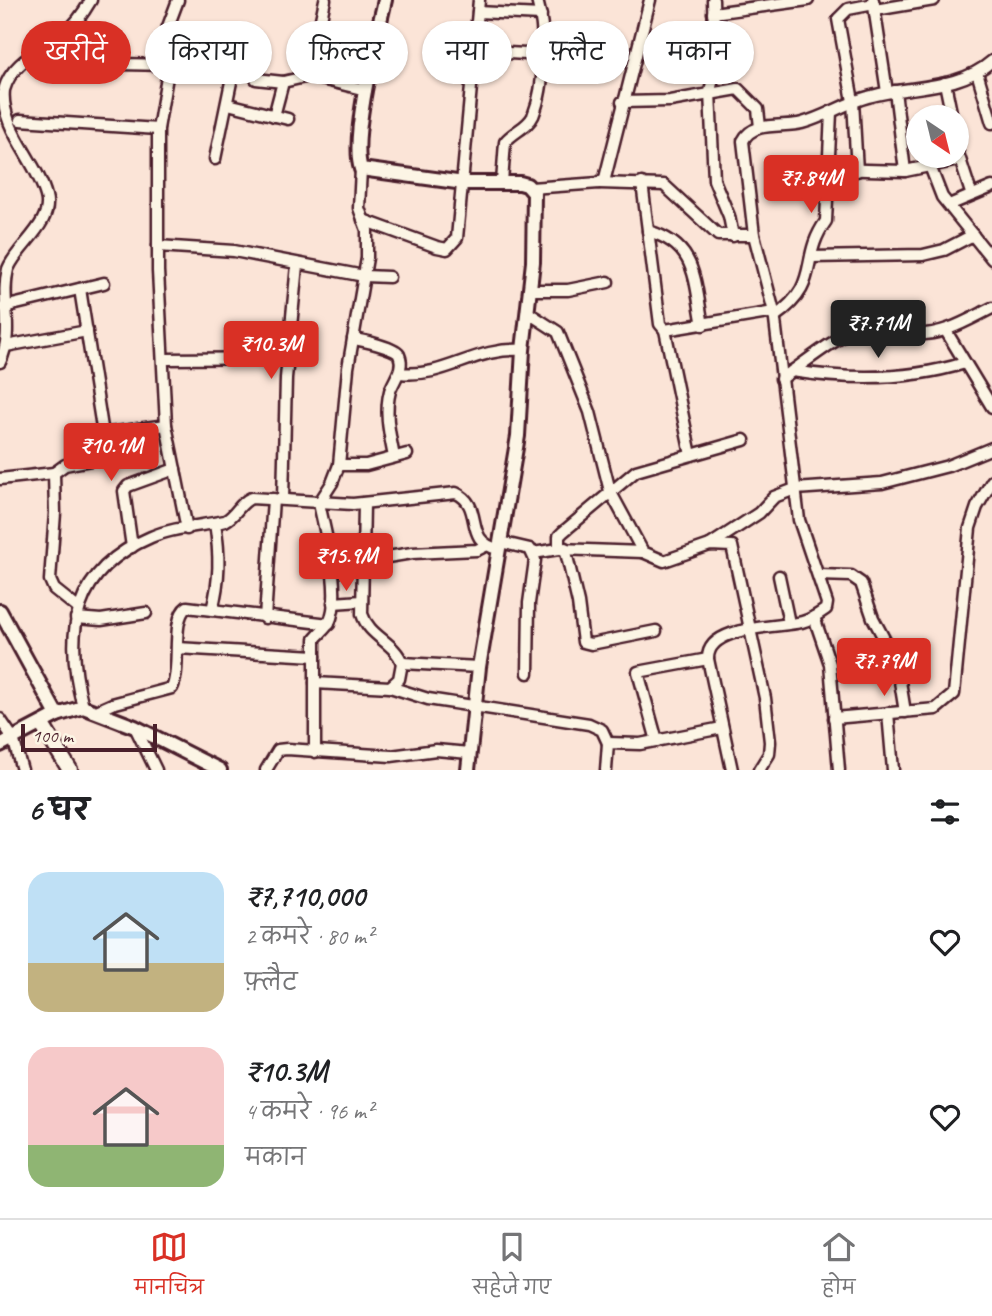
<!DOCTYPE html>
<html lang="hi">
<head>
<meta charset="utf-8">
<style>
	:root { --surface:#fff; --page:#f2f2f2; --text:#202124; --muted:#757577; --line:#e0e0e0; --accent:#d93025 }
	body { margin:0; font-family:Caveat,"Playpen Sans Deva",sans-serif; background:var(--page); color:var(--text); height:100vh; display:flex; flex-direction:column; font-size:26px; white-space:nowrap }
	* { box-sizing:border-box; margin:0 }
	p { font-size:23px; color:var(--muted) }
	.icon { flex:none; width:38px; height:38px; fill:none; stroke:currentColor; stroke-width:2; stroke-linecap:round; stroke-linejoin:round }
	.map { position:relative; height:770px; overflow:hidden }
	.panel { display:flex; flex-direction:column; background:var(--surface); flex:1 }
	.panel>* { flex:none }
	.banner { position:absolute; left:21px; top:21px; width:950px; height:63px; display:flex; gap:14px }
	.needle { width:46px; rotate:145deg }
	.tools { position:absolute; left:906px; top:105px; display:grid; gap:14px }
	.tools a { display:grid; place-items:center; width:63px; height:63px; border-radius:50%; background:var(--surface); box-shadow:0 2px 5px #0004; font-size:35px }
	.scale { position:absolute; left:21px; bottom:18px; width:136px; box-sizing:border-box; padding-left:7px; border:4px solid #4a1f2b; border-top:0; font-size:19px; line-height:24px; white-space:nowrap; color:#4a1f2b; -webkit-text-stroke:5px #fcf5e5; paint-order:stroke }
	.price { position:absolute; translate:-50% -60px; padding:0 16px; border-radius:7px; background:var(--accent); color:#fff; font-size:23px; line-height:46px; filter:drop-shadow(0 2px 4px #0008) }
	.price::after { content:''; position:absolute; left:50%; top:42px; width:21px; height:16px; margin-left:-10px; background:inherit; clip-path:polygon(0 0,100% 0,50% 100%) }
	.price.on { background:#222; color:#fff }
	ul { padding:0; list-style:none }
	li { display:flex; align-items:center; gap:21px; height:175px; padding:0 28px }
	li span { display:grid; place-items:center; flex:none; width:196px; height:140px; border-radius:21px; color:#555 }
	li>.icon { margin-inline-start:auto }
	span .icon { width:84px; height:84px; fill:#fffc; stroke-width:1 }
	li b { font-size:30px }
	h2 { display:flex; justify-content:space-between; align-items:center; height:84px; padding:0 28px; font-size:30px }
	.tag { padding:0 24px; border-radius:32px; background:var(--surface); box-shadow:0 2px 5px #0004; font-size:24px; line-height:63px }
	.tag.on { background:var(--accent); color:#fff }
	.tab-bar { display:flex; justify-content:space-around; align-items:center; height:98px; border-top:2px solid var(--line); background:var(--surface); font-size:19px; color:var(--muted) }
	.tab-bar a { display:grid; justify-items:center; gap:4px }
	.tab-bar .on { color:var(--accent) }
	.map>svg:first-child { display:block }
</style>
</head>
<body>
<div class="map">
<svg width="992" height="770" viewBox="0 0 992 770">
	<rect width="100%" height="100%" fill="#fbe4d7"/>
	<filter id="ink" filterUnits="userSpaceOnUse"><feTurbulence type="fractalNoise" baseFrequency=".0143" numOctaves="2"/><feDisplacementMap in="SourceGraphic" scale="14" xChannelSelector="R" yChannelSelector="G"/><feConvolveMatrix kernelMatrix="1 2 1 2 8 2 1 2 1" color-interpolation-filters="sRGB"/></filter>
	<g filter="url(#ink)">
		<g fill="none" stroke-linecap="round" stroke-linejoin="round">
			<defs>
				<g id="minor">
					<path d="M325,0l-16,76 57,14"/>
					<path d="M713,0l2,68 -5,24 4,88 15,36 4,20"/>
					<path d="M873,0l14,92"/>
					<path d="M875,10l59,-10"/>
					<path d="M478,12l63,3"/>
					<path d="M713,13l95,-13"/>
					<path d="M475,51l68,4"/>
					<path d="M120,64l49,1 56,8 7,4 -17,82"/>
					<path d="M154,64l24,-64"/>
					<path d="M169,65l-11,64v142l8,154 21,104"/>
					<path d="M977,72l15,51"/>
					<path d="M256,79l27,3"/>
					<path d="M945,83l7,34"/>
					<path d="M895,91l10,80"/>
					<path d="M622,102l48,-1 68,-12 20,20 2,18"/>
					<path d="M228,104l60,15"/>
					<path d="M274,116l9,-34 26,-6"/>
					<path d="M20,120l138,9"/>
					<path d="M957,150l14,43"/>
					<path d="M930,166l12,31 50,62"/>
					<path d="M828,169l77,2 54,-11"/>
					<path d="M857,171l-4,-70 -15,-82 10,-10 26,-5"/>
					<path d="M502,182l3,-40c8,-10 23,-15 28,-26 13,-32 13,-84 4,-116"/>
					<path d="M599,183l65,2 54,50h36"/>
					<path d="M642,183l18,141 5,6 109,-18"/>
					<path d="M531,188l68,-5 6,-5 45,-178"/>
					<path d="M949,205l43,-18"/>
					<path d="M363,220l74,27 10,2 10,-11 22,-238"/>
					<path d="M648,231c50,14 46,50 55,94"/>
					<path d="M158,246l76,5 130,25 25,1"/>
					<path d="M811,257l112,-2 21,-5 29,-15"/>
					<path d="M80,289l23,145 63,-9"/>
					<path d="M531,290h37l40,-8"/>
					<path d="M4,307l100,-24"/>
					<path d="M527,312l31,20 32,80 20,79 33,61"/>
					<path d="M774,317c49,-34 24,-57 52,-96l5,-109"/>
					<path d="M665,330l26,125"/>
					<path d="M946,331l46,76"/>
					<path d="M353,339c8,1 44,9 46,16 6,13 -5,24 -9,36 -6,22 0,45 4,66"/>
					<path d="M6,346l81,-15"/>
					<path d="M165,359l123,-1"/>
					<path d="M0,362c15,-31 0,-62 8,-93 9,-23 46,-46 38,-73 -9,-35 -46,-68 -42,-106 8,-30 39,-39 61,-57 10,-8 19,-21 26,-33"/>
					<path d="M792,371c57,9 118,9 173,-8"/>
					<path d="M400,373c47,5 73,-26 123,-23"/>
					<path d="M781,379c27,-18 56,-45 88,-53 18,-4 26,6 42,8 30,3 55,-13 81,-26"/>
					<path d="M744,440l-108,31 -73,61 -4,4v13l84,3 21,9 46,-16 22,1 33,152 5,44 -1,12 -10,16"/>
					<path d="M339,465h27l41,-11"/>
					<path d="M0,479l54,-6"/>
					<path d="M283,499l3,-121 11,-113"/>
					<path d="M364,503l-2,111c7,23 33,28 40,49"/>
					<path d="M500,542l30,7 5,11 -6,43 -1,70"/>
					<path d="M710,545l49,-32 15,-16 21,-8 87,-6 66,-17 44,-18"/>
					<path d="M132,547l-8,-56 4,-5 47,-17"/>
					<path d="M565,548l13,55 5,39 8,2 65,-13"/>
					<path d="M533,553l26,-4"/>
					<path d="M363,561l49,-8 65,-3 8,-4"/>
					<path d="M819,575l32,1 10,7 12,35 24,45 8,49"/>
					<path d="M779,576l10,47"/>
					<path d="M333,603l29,-2"/>
					<path d="M79,609l-25,-20 -4,-9 5,-67 -1,-40 11,-8 37,-7"/>
					<path d="M212,610c8,-30 8,-55 3,-87"/>
					<path d="M814,617l16,47 9,106"/>
					<path d="M76,618l25,2 45,-7"/>
					<path d="M265,618l8,-119"/>
					<path d="M177,648l138,8"/>
					<path d="M315,683l75,4 9,-8 3,-16 77,4"/>
					<path d="M390,687l38,12 161,25 13,6 6,13"/>
					<path d="M83,707c-20,-76 -10,-137 68,-170 23,-10 51,-11 74,-16 12,-6 13,-17 26,-23l102,6 103,-11c29,13 6,48 42,56"/>
					<path d="M94,712l18,-8 60,-16c10,-19 -2,-69 15,-81l142,17"/>
					<path d="M888,713l5,57"/>
					<path d="M834,718l102,-9 18,-15 16,-166 7,-21 15,-26"/>
					<path d="M0,719l13,19 9,32"/>
					<path d="M135,727l21,43"/>
					<path d="M657,741l-19,-69 70,-13"/>
					<path d="M315,752v-113c4,-5 11,-11 14,-16 14,-29 -4,-90 -10,-120l13,-20 7,-18 9,-97 19,-110v-28l-8,-22 2,-39"/>
					<path d="M266,770l12,-20 9,-1 104,7 45,-6 33,3"/>
					<path d="M606,770l2,-27 32,1 82,-16"/>
					<path d="M732,770l-24,-111c-1,-34 69,-31 94,-37 8,-2 17,-8 24,-13l1,-6 -28,-83 -25,-208 -20,-77 -11,-94c10,-21 40,-13 59,-18 23,-6 43,-20 66,-26 40,-12 90,-6 124,-36"/>
				</g>
				<g id="tertiary">
					<path d="M385,0c-8,35 -35,138 -24,169l103,14h56l7,2 7,8 -1,69 -10,88 -5,86 -39,231 -11,103"/>
					<path d="M0,611l57,104"/>
					<path d="M0,745l57,-30 26,-8 52,20 85,43"/>
				</g>
				<path id="secondary" d="M42,725l28,45"/>
			</defs>
			<use href="#minor" stroke="#4a1f2b" stroke-width="15"/>
			<use href="#tertiary" stroke="#4a1f2b" stroke-width="18"/>
			<use href="#secondary" stroke="#4a1f2b" stroke-width="19"/>
			<use href="#minor" stroke="#fcf5e5" stroke-width="10"/>
			<use href="#tertiary" stroke="#fcf5e5" stroke-width="12"/>
			<use href="#secondary" stroke="#fcf5e5" stroke-width="14"/>
		</g>
	</g>
</svg>
<div class="tools">
<a><svg class="needle" viewBox="-14 -14 28 28"><path d="M0-13l5 13h-10z" fill="#e53935"/><path d="M0 13l5-13h-10z" fill="#757577"/></svg></a>
</div>
<div class="scale">100 m</div>
<b class="price" style="left:811px;top:215px">₹7.84M</b>
<b class="price on" style="left:878px;top:360px">₹7.71M</b>
<b class="price" style="left:271px;top:381px">₹10.3M</b>
<b class="price" style="left:111px;top:483px">₹10.1M</b>
<b class="price" style="left:346px;top:593px">₹15.9M</b>
<b class="price" style="left:884px;top:698px">₹7.79M</b>
<div class="banner">
<a class="tag on">खरीदें</a>
<a class="tag">किराया</a>
<a class="tag">फ़िल्टर</a>
<a class="tag">नया</a>
<a class="tag">फ़्लैट</a>
<a class="tag">मकान</a>
</div>
</div>
<section class="panel">
<h2>6 घर<svg class="icon" aria-label="filters" viewBox="0 0 24 24"><path d="M4 7h16M4 17h16"/><circle cx="9" cy="7" r="2"/><circle cx="15" cy="17" r="2"/></svg></h2>
<ul>
<li><span style="background:linear-gradient(#bfe0f5 65%,#c2b280 0)"><svg class="icon" aria-label="home" viewBox="0 0 24 24"><path d="M3 11l9-7 9 7M6 9v11h12V9"/></svg></span><div><b>₹7,710,000</b><p>2 कमरे · 80 m²</p><p>फ़्लैट</p></div><svg class="icon" aria-label="heart" viewBox="0 0 24 24"><path d="M12 20l-8-8c-3-5 5-10 8-4 3-6 11-1 8 4z"/></svg></li>
<li><span style="background:linear-gradient(#f6c9c9 70%,#8fb573 0)"><svg class="icon" aria-label="home" viewBox="0 0 24 24"><path d="M3 11l9-7 9 7M6 9v11h12V9"/></svg></span><div><b>₹10.3M</b><p>4 कमरे · 96 m²</p><p>मकान</p></div><svg class="icon" aria-label="heart" viewBox="0 0 24 24"><path d="M12 20l-8-8c-3-5 5-10 8-4 3-6 11-1 8 4z"/></svg></li>
</ul>
</section>
<nav class="tab-bar">
<a class="on"><svg class="icon" aria-label="map" viewBox="0 0 24 24"><path d="M3 6l6-2 6 2 6-2v14l-6 2-6-2-6 2zM9 4v14M15 6v14"/></svg>मानचित्र</a>
<a><svg class="icon" aria-label="saved" viewBox="0 0 24 24"><path d="M7 4h10v16l-5-4-5 4z"/></svg>सहेजे गए</a>
<a><svg class="icon" aria-label="home" viewBox="0 0 24 24"><path d="M3 11l9-7 9 7M6 9v11h12V9"/></svg>होम</a>
</nav>
</body>
</html>
